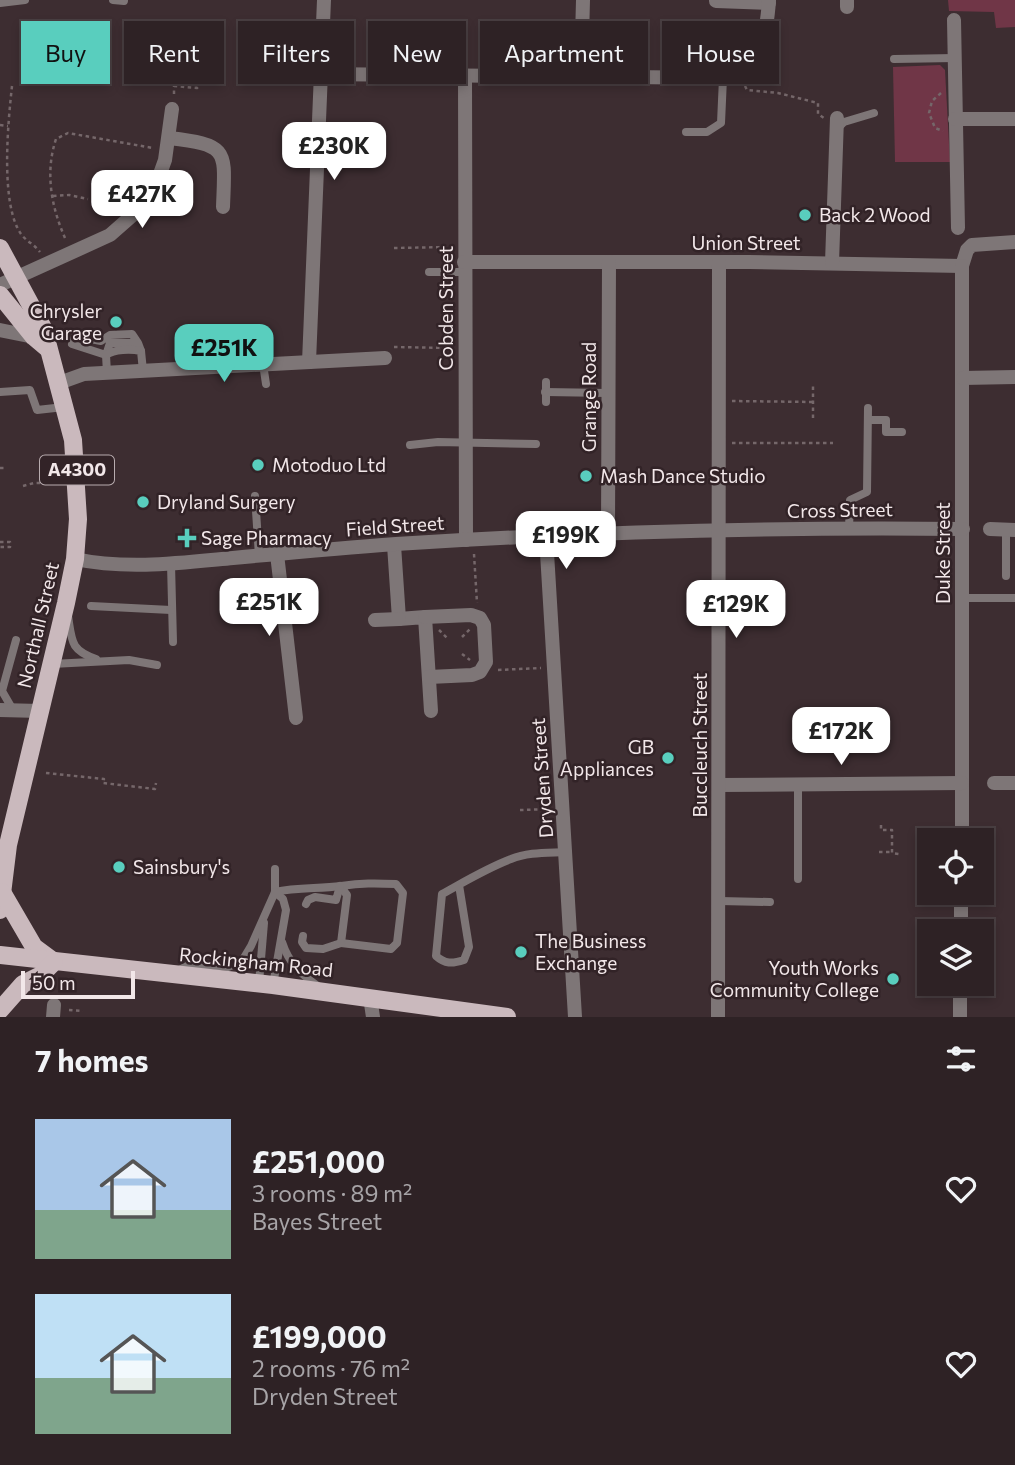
<!DOCTYPE html>
<html lang="en">
<head>
<meta charset="utf-8">
<style>
	:root { --surface:#2e2225; --page:#3a2f32; --text:#f1f3f6; --muted:#a7a4a7; --line:#493f42; --accent:#59cebe }
	body { margin:0; font-family:Commissioner,sans-serif; background:var(--page); color:var(--text); height:100vh; display:flex; flex-direction:column; font-size:26px; white-space:nowrap }
	* { box-sizing:border-box; margin:0 }
	p { font-size:23px; color:var(--muted) }
	.icon { flex:none; width:38px; height:38px; fill:none; stroke:currentColor; stroke-width:2; stroke-linecap:round; stroke-linejoin:round }
	.map { position:relative; height:1017px; overflow:hidden }
	.side { display:flex; flex-direction:column; background:var(--surface); flex:1 }
	.side>* { flex:none }
	.hud { position:absolute; left:21px; top:21px; width:973px; height:63px; display:flex; gap:14px }
	.buttons { position:absolute; left:917px; top:828px; display:grid; gap:14px }
	.buttons a { display:grid; place-items:center; width:77px; height:77px; border-radius:0px; background:var(--surface); box-shadow:0 4px 10px #0003,0 0 0 2px var(--line); font-size:35px }
	.scale { position:absolute; left:21px; bottom:18px; width:114px; box-sizing:border-box; padding-left:7px; border:4px solid #f2e7e9; border-top:0; font-size:19px; line-height:24px; white-space:nowrap; color:#f2e7e9; -webkit-text-stroke:5px #322327; paint-order:stroke }
	.price { position:absolute; translate:-50% -60px; padding:0 16px; border-radius:14px; background:#fff; color:#222; font-size:23px; line-height:46px; filter:drop-shadow(0 2px 4px #0008) }
	.price::after { content:''; position:absolute; left:50%; top:42px; width:21px; height:16px; margin-left:-10px; background:inherit; clip-path:polygon(0 0,100% 0,50% 100%) }
	.price.on { background:var(--accent); color:#111 }
	ul { padding:0; list-style:none }
	li { display:flex; align-items:center; gap:21px; height:175px; padding:0 35px }
	li span { display:grid; place-items:center; flex:none; width:196px; height:140px; border-radius:0px; color:#555 }
	li>.icon { margin-inline-start:auto }
	span .icon { width:84px; height:84px; fill:#fffc; stroke-width:1 }
	li b { font-size:30px }
	h2 { display:flex; justify-content:space-between; align-items:center; height:84px; padding:0 35px; font-size:30px }
	.pill { padding:0 24px; border-radius:0px; background:var(--surface); box-shadow:0 4px 10px #0003,0 0 0 2px var(--line); font-size:24px; line-height:63px }
	.pill.on { background:var(--accent); color:#111 }
	.map>svg:first-child { display:block }
</style>
</head>
<body>
<div class="map">
<svg width="1015" height="1017" viewBox="0 0 1015 1017">
	<rect width="100%" height="100%" fill="#3d2d31"/>
	<g fill="#703647">
		<path d="M948,0h67v27l-19,1 -2,-16 -45,-1z"/>
		<path d="M940,65l5,5 5,92h-55l-2,-95z"/>
	</g>
	<g fill="none" stroke-linecap="round" stroke-linejoin="round">
		<g stroke="#75676a" stroke-width="2.5" stroke-dasharray="3.5 3.5" stroke-linecap="butt">
			<path d="M12,86c-4,37 -12,118 9,148 5,7 14,11 19,18"/>
			<path d="M745,86l2,4 31,3 40,10v11l6,4"/>
			<path d="M941,93l-9,8 -3,12 6,15 8,3"/>
			<path d="M174,94v-8l2,-49 8,-7 18,1 6,10 -2,38 -9,9 -23,-2"/>
			<path d="M0,125l8,1"/>
			<path d="M53,196l16,-1 19,4"/>
			<path d="M65,238c-14,-32 -20,-66 -9,-99l12,-6 85,15"/>
			<path d="M394,248l56,-1"/>
			<path d="M394,347l56,1"/>
			<path d="M732,401l81,1"/>
			<path d="M813,418v-33"/>
			<path d="M732,443h101"/>
			<path d="M0,468h5v-2"/>
			<path d="M23,486l11,-3h21"/>
			<path d="M0,542h10v5h-10"/>
			<path d="M474,554l3,49"/>
			<path d="M439,630l8,8"/>
			<path d="M462,637l8,-8"/>
			<path d="M462,654l8,6"/>
			<path d="M498,670l43,-2"/>
			<path d="M46,773l58,6 -1,4 52,6 1,-6"/>
			<path d="M520,810l29,-1"/>
			<path d="M881,825v5h11v23l7,1"/>
			<path d="M879,852h13"/>
			<path d="M919,854h10"/>
			<path d="M69,1010l14,1"/>
		</g>
		<g stroke="#7e7677" stroke-width="8">
			<path d="M113,0l11,1"/>
			<path d="M0,3l25,-3"/>
			<path d="M894,59l61,-1"/>
			<path d="M837,129l7,-7 30,-9"/>
			<path d="M686,132h21l14,-9 2,-45"/>
			<path d="M429,272h35"/>
			<path d="M138,343l-6,-9 -22,1 -9,6 -26,-5 -3,8 34,11 4,-12h28l3,8"/>
			<path d="M263,364l3,20"/>
			<path d="M107,373l-1,-18c8,-6 25,-6 35,-4l2,20"/>
			<path d="M546,382v20"/>
			<path d="M0,392l30,-2 7,20 27,-3"/>
			<path d="M545,392l63,1"/>
			<path d="M868,420h18v12h16"/>
			<path d="M410,445l28,-3 98,2"/>
			<path d="M255,496l4,60"/>
			<path d="M849,529l1,-29 17,-8 1,-84"/>
			<path d="M171,564l2,78"/>
			<path d="M1006,576v-47"/>
			<path d="M962,598h53"/>
			<path d="M91,606l80,4"/>
			<path d="M68,616c4,25 2,34 28,43"/>
			<path d="M52,664l77,-4 28,5"/>
			<path d="M13,710l-11,-19 14,-51"/>
			<path d="M798,879v-94"/>
			<path d="M459,885l10,62 -5,13c-12,4 -19,4 -28,-4l6,-62c22,-12 45,-26 69,-35 17,-7 36,-6 55,-7"/>
			<path d="M275,892c22,-5 44,-3 66,-6 21,-3 33,-3 55,-2l7,9 -6,50 -6,6 -50,-6 6,-48 -7,-9"/>
			<path d="M720,901l50,1"/>
			<path d="M306,904l2,-4 7,-3 21,3 4,-14"/>
			<path d="M303,936l-1,6 4,6 17,1 18,-6"/>
			<path d="M282,942c7,22 19,32 37,45"/>
			<path d="M179,970l12,-6 37,3 14,-6 9,-15 24,-54v-23"/>
			<path d="M259,983l5,-60"/>
			<path d="M273,985l13,-75 -3,-11 -8,-7"/>
		</g>
		<g stroke="#7e7677" stroke-width="14">
			<path d="M716,1l53,2"/>
			<path d="M847,7v-7"/>
			<path d="M954,20l4,208"/>
			<path d="M321,74l402,4c38,-7 44,-46 46,-78"/>
			<path d="M465,75l1,465"/>
			<path d="M581,76l2,-76"/>
			<path d="M955,119h60"/>
			<path d="M169,138c61,7 56,12 54,69"/>
			<path d="M464,262h285l213,4 5,-16 5,-5 43,-3"/>
			<path d="M832,263l5,-145"/>
			<path d="M962,266v574"/>
			<path d="M0,285l110,-50 33,-29 13,-21 9,-25 7,-51"/>
			<path d="M0,330l34,7"/>
			<path d="M309,362l15,-362"/>
			<path d="M963,378l52,-1"/>
			<path d="M59,383l25,-9 301,-16"/>
			<path d="M990,529l25,1"/>
			<path d="M608,533l1,-271"/>
			<path d="M546,536l29,481"/>
			<path d="M394,545l5,74 26,-2 6,94"/>
			<path d="M277,554l19,164"/>
			<path d="M75,559c52,11 105,4 158,-1 54,-5 109,-10 163,-14 189,-12 378,-17 567,-15"/>
			<path d="M425,617l46,-2 9,3 4,7 2,37 -6,10 -8,3 -43,2"/>
			<path d="M375,620l24,-1"/>
			<path d="M0,710l40,1"/>
			<path d="M994,783h21"/>
			<path d="M719,785l243,-2"/>
			<path d="M961,931v-39"/>
			<path d="M370,997l3,20"/>
			<path d="M53,1017l1,-12"/>
			<path d="M718,1017l1,-755"/>
			<path d="M960,1017v-33"/>
		</g>
		<g stroke="#cab9bd" stroke-width="18">
			<path d="M0,248l42,78 4,12 27,102 5,79 -3,40 -9,44 -58,242 -8,65"/>
			<path d="M0,295l34,42 13,11"/>
			<path d="M2,892l32,55 19,14"/>
			<path d="M0,955l273,30 234,32"/>
			<path d="M0,1010l23,-26 18,-9 13,-13"/>
		</g>
	</g>
	<g fill="#59cebe" stroke="#322327" stroke-width="2.5">
		<circle cx="805" cy="215" r="7"/>
		<circle cx="116" cy="322" r="7"/>
		<circle cx="258" cy="465" r="7"/>
		<circle cx="586" cy="476" r="7"/>
		<circle cx="143" cy="502" r="7"/>
		<path d="M183.5 527.5h7v7h7v7h-7v7h-7v-7h-7v-7h7z"/>
		<circle cx="668" cy="758" r="7"/>
		<circle cx="119" cy="867" r="7"/>
		<circle cx="521" cy="952" r="7"/>
		<circle cx="893" cy="979" r="7"/>
	</g>
	<g text-anchor="middle" stroke-width="5" stroke-linejoin="round" paint-order="stroke">
		<rect fill="#322327" stroke="#b8acaf" stroke-width="2" x="40" y="455.5" width="74" height="29" rx="5"/>
		<g font-size="18" font-weight="bold" fill="#f2e7e9">
			<text x="77" y="476">A4300</text>
		</g>
		<g font-size="19" fill="#f2e7e9" stroke="#322327" text-anchor="start">
			<text x="819" y="222">Back 2 Wood</text>
			<text x="102" y="318" text-anchor="end">Chrysler<tspan x="102" dy="22">Garage</tspan></text>
			<text x="272" y="472">Motoduo Ltd</text>
			<text x="600" y="483">Mash Dance Studio</text>
			<text x="157" y="509">Dryland Surgery</text>
			<text x="201" y="545">Sage Pharmacy</text>
			<text x="654" y="754" text-anchor="end">GB<tspan x="654" dy="22">Appliances</tspan></text>
			<text x="133" y="874">Sainsbury's</text>
			<text x="535" y="948">The Business<tspan x="535" dy="22">Exchange</tspan></text>
			<text x="879" y="975" text-anchor="end">Youth Works<tspan x="879" dy="22">Community College</tspan></text>
		</g>
		<g font-size="19" fill="#f2e7e9" stroke="#322327">
			<text x="746" y="250">Union Street</text>
			<text transform="translate(446 308) rotate(-90)" y="7">Cobden Street</text>
			<text transform="translate(589 397) rotate(-90)" y="7">Grange Road</text>
			<text transform="translate(840 510) rotate(-1)" y="7">Cross Street</text>
			<text transform="translate(395 526) rotate(-4)" y="7">Field Street</text>
			<text transform="translate(943 553) rotate(-90)" y="7">Duke Street</text>
			<text transform="translate(38 625) rotate(-77)" y="7">Northall Street</text>
			<text transform="translate(700 745) rotate(-90)" y="7">Buccleuch Street</text>
			<text transform="translate(542 778) rotate(-94)" y="7">Dryden Street</text>
			<text transform="translate(256 962) rotate(6)" y="7">Rockingham Road</text>
		</g>
	</g>
</svg>
<div class="buttons">
<a><svg class="icon" aria-label="locate" viewBox="0 0 24 24"><circle cx="12" cy="12" r="6"/><path d="M12 2v4M12 18v4M2 12h4M18 12h4"/></svg></a>
<a><svg class="icon" aria-label="layers" viewBox="0 0 24 24"><path d="M12 4l9 5-9 5-9-5zM3 14l9 5 9-5"/></svg></a>
</div>
<div class="scale">50 m</div>
<b class="price" style="left:334px;top:182px">£230K</b>
<b class="price" style="left:142px;top:230px">£427K</b>
<b class="price on" style="left:224px;top:384px">£251K</b>
<b class="price" style="left:566px;top:571px">£199K</b>
<b class="price" style="left:269px;top:638px">£251K</b>
<b class="price" style="left:736px;top:640px">£129K</b>
<b class="price" style="left:841px;top:767px">£172K</b>
<div class="hud">
<a class="pill on">Buy</a>
<a class="pill">Rent</a>
<a class="pill">Filters</a>
<a class="pill">New</a>
<a class="pill">Apartment</a>
<a class="pill">House</a>
</div>
</div>
<section class="side">
<h2>7 homes<svg class="icon" aria-label="filters" viewBox="0 0 24 24"><path d="M4 7h16M4 17h16"/><circle cx="9" cy="7" r="2"/><circle cx="15" cy="17" r="2"/></svg></h2>
<ul>
<li><span style="background:linear-gradient(#a9c7e8 65%,#7fa58c 0)"><svg class="icon" aria-label="home" viewBox="0 0 24 24"><path d="M3 11l9-7 9 7M6 9v11h12V9"/></svg></span><div><b>£251,000</b><p>3 rooms · 89 m²</p><p>Bayes Street</p></div><svg class="icon" aria-label="heart" viewBox="0 0 24 24"><path d="M12 20l-8-8c-3-5 5-10 8-4 3-6 11-1 8 4z"/></svg></li>
<li><span style="background:linear-gradient(#bfe0f5 60%,#7fa58c 0)"><svg class="icon" aria-label="home" viewBox="0 0 24 24"><path d="M3 11l9-7 9 7M6 9v11h12V9"/></svg></span><div><b>£199,000</b><p>2 rooms · 76 m²</p><p>Dryden Street</p></div><svg class="icon" aria-label="heart" viewBox="0 0 24 24"><path d="M12 20l-8-8c-3-5 5-10 8-4 3-6 11-1 8 4z"/></svg></li>
</ul>
</section>
</body>
</html>
